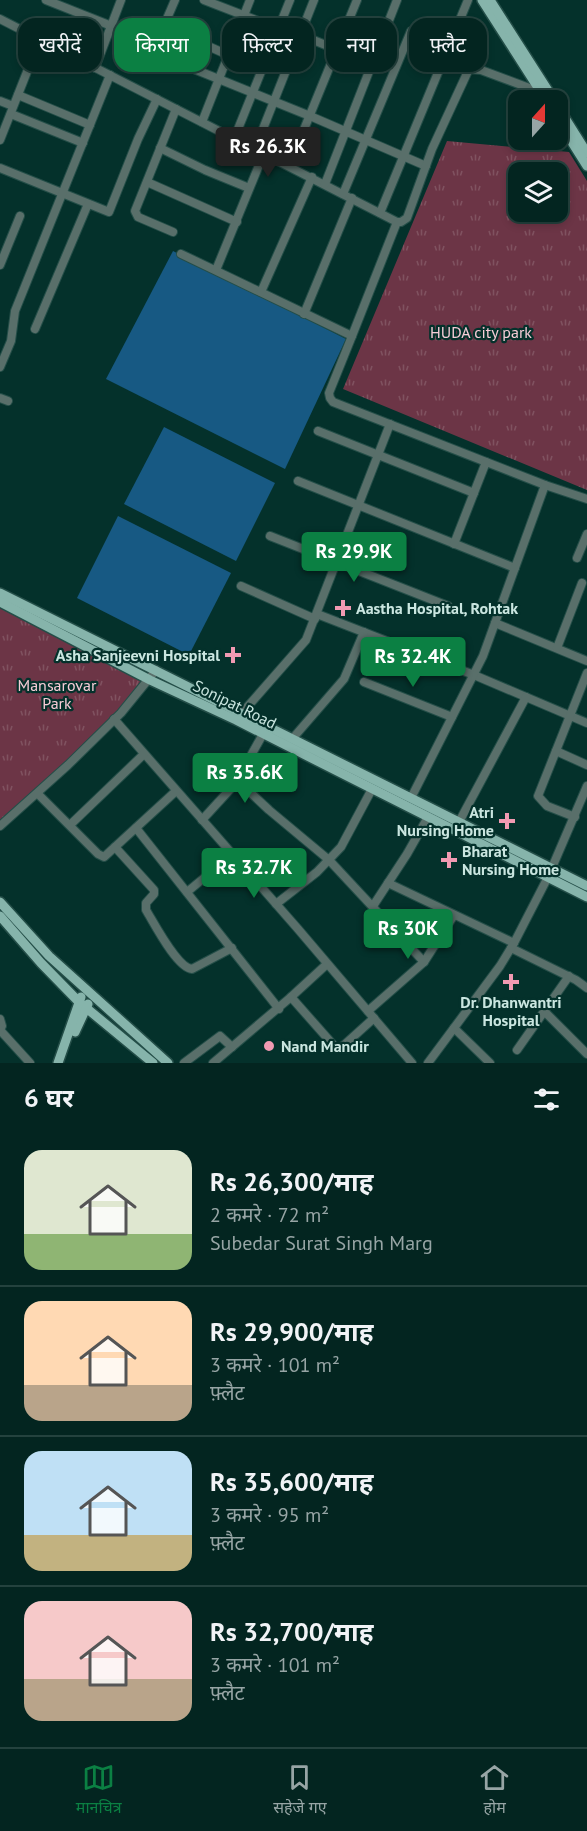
<!DOCTYPE html>
<html lang="hi">
<head>
<meta charset="utf-8">
<style>
	:root { --surface:#032520; --page:#11312d; --text:#f1f3f6; --muted:#97a5a5; --line:#24423e; --accent:#0b8043 }
	body { margin:0; font-family:"PT Sans","Noto Sans Devanagari",sans-serif; background:var(--page); color:var(--text); height:100vh; display:flex; flex-direction:column; font-size:22px; white-space:nowrap }
	* { box-sizing:border-box; margin:0 }
	p { font-size:20px; color:var(--muted) }
	.icon { flex:none; width:33px; height:33px; fill:none; stroke:currentColor; stroke-width:2; stroke-linecap:round; stroke-linejoin:round }
	.map { position:relative; height:1063px; overflow:hidden }
	.sheet { display:flex; flex-direction:column; background:var(--surface); flex:1 }
	.sheet>* { flex:none }
	.banner { position:absolute; left:18px; top:18px; width:552px; height:54px; display:flex; gap:12px }
	.needle { width:39px; rotate:21deg }
	.controls { position:absolute; left:508px; top:90px; display:grid; gap:12px }
	.controls a { display:grid; place-items:center; width:60px; height:60px; border-radius:12px; background:var(--surface); box-shadow:0 3px 9px #0003,0 0 0 2px var(--line); font-size:30px }
	.price { position:absolute; translate:-50% -51px; padding:0 14px; border-radius:6px; background:var(--accent); color:#fff; font-size:20px; line-height:39px; filter:drop-shadow(0 2px 3px #0008) }
	.price::after { content:''; position:absolute; left:50%; top:36px; width:18px; height:14px; margin-left:-9px; background:inherit; clip-path:polygon(0 0,100% 0,50% 100%) }
	.price.active { background:#222; color:#fff }
	ul { padding:0; list-style:none }
	li { display:flex; align-items:center; gap:18px; height:150px; padding:0 24px }
	li+li { border-top:2px solid var(--line) }
	li span { display:grid; place-items:center; flex:none; width:168px; height:120px; border-radius:18px; color:#555 }
	li>.icon { margin-inline-start:auto }
	span .icon { width:72px; height:72px; fill:#fffc; stroke-width:1 }
	li b { font-size:26px }
	h2 { display:flex; justify-content:space-between; align-items:center; height:72px; padding:0 24px; font-size:26px }
	.tag { padding:0 21px; border-radius:18px; background:var(--surface); box-shadow:0 3px 9px #0003,0 0 0 2px var(--line); font-size:21px; line-height:54px }
	.tag.active { background:var(--accent); color:#fff }
	.tabs { display:flex; justify-content:space-around; align-items:center; height:84px; border-top:2px solid var(--line); background:var(--surface); font-size:16px; color:var(--muted) }
	.tabs a { display:grid; justify-items:center; gap:3px }
	.tabs .active { color:var(--accent) }
	.map>svg:first-child { display:block }
</style>
</head>
<body>
<div class="map">
<svg width="587" height="1063" viewBox="0 0 587 1063">
	<defs>
		<pattern id="park-tufts" width="24" height="20" patternUnits="userSpaceOnUse" patternTransform="scale(1.5)"><rect width="24" height="20" fill="#6c3546"/><path d="M3 7l-1-3M5 7V3M7 7l1-3M15 17l-1-3M17 17v-4M19 17l1-3" fill="none" stroke="#805260"/></pattern>
	</defs>
	<rect width="100%" height="100%" fill="#04312b"/>
	<g fill="url(#park-tufts)" fill-rule="evenodd">
		<path d="M447,141l122,11 18,29v309l-244,-101zM519,172h39v40h-39z"/>
		<path d="M0,601l151,76 -37,42 -114,106z"/>
	</g>
	<g fill="#175983">
		<path d="M173,251l173,88 -61,130 -179,-90z"/>
		<path d="M164,427l111,56 -39,78 -112,-57z"/>
		<path d="M118,516l113,57 -42,82 -112,-57z"/>
	</g>
	<g fill="none" stroke-linecap="round" stroke-linejoin="round">
		<defs>
			<g id="minor">
				<path d="M46,0l126,50"/>
				<path d="M204,0l75,29"/>
				<path d="M0,19l397,203"/>
				<path d="M301,35l71,29"/>
				<path d="M199,42l29,13"/>
				<path d="M156,44l19,-44"/>
				<path d="M179,63l131,53 116,50"/>
				<path d="M95,68l26,-68"/>
				<path d="M18,95l72,30"/>
				<path d="M0,101l13,5"/>
				<path d="M11,114l72,29"/>
				<path d="M202,122l48,-122"/>
				<path d="M234,139l56,-139"/>
				<path d="M0,140l40,-101"/>
				<path d="M160,148l45,22 44,18"/>
				<path d="M255,149l59,-149"/>
				<path d="M289,166l68,-166"/>
				<path d="M0,168l109,44 29,-73 19,-40"/>
				<path d="M147,182l90,40"/>
				<path d="M325,184l72,-184"/>
				<path d="M343,194l68,-163 38,15"/>
				<path d="M380,213l88,-213"/>
				<path d="M173,232l-35,-15 -3,-6 41,-102"/>
				<path d="M181,254l171,82 -23,57 1,5 3,4 212,83 42,14"/>
				<path d="M0,265l20,-49"/>
				<path d="M216,270l48,-117"/>
				<path d="M261,292l51,-115"/>
				<path d="M304,314l48,-116"/>
				<path d="M35,329l53,-125"/>
				<path d="M352,336l45,-114h4l6,-4 25,-69 37,-80 12,1 59,22"/>
				<path d="M0,367l11,-26 4,-30 95,-236"/>
				<path d="M0,398l8,3"/>
				<path d="M318,431l156,62"/>
				<path d="M298,481l217,87"/>
				<path d="M270,536l178,70"/>
				<path d="M454,544l32,-82"/>
				<path d="M577,558l10,-24"/>
				<path d="M241,586l74,33"/>
				<path d="M317,614l157,61 113,48"/>
				<path d="M495,623l92,38"/>
				<path d="M557,648l25,-65"/>
				<path d="M364,682l88,35"/>
				<path d="M242,713l64,-73 84,-216"/>
				<path d="M114,719l184,210 114,134"/>
				<path d="M293,738l51,-59 20,-47"/>
				<path d="M556,751l31,14"/>
				<path d="M237,780l32,30 60,50 95,102"/>
				<path d="M38,794l60,60 6,3 72,-66"/>
				<path d="M411,798l72,-142 62,-171"/>
				<path d="M575,817l-28,-11 -9,-10 49,-123"/>
				<path d="M202,820l33,-36 28,-50"/>
				<path d="M459,822l67,-125"/>
				<path d="M70,825l74,-71"/>
				<path d="M0,826l68,-61 53,-52 35,-43"/>
				<path d="M136,828l143,181"/>
				<path d="M115,847l39,43v4l-8,9v7c8,13 31,58 46,59l40,-21"/>
				<path d="M388,883l126,60"/>
				<path d="M187,892l45,-37"/>
				<path d="M276,904l41,-32 24,-25 31,-58"/>
				<path d="M373,906l34,-52 21,-37"/>
				<path d="M511,948l65,32 11,8"/>
				<path d="M291,997l36,-33"/>
				<path d="M368,1011l56,-49 30,-47"/>
				<path d="M544,1011l43,43"/>
				<path d="M0,1019l2,7 -2,3"/>
				<path d="M454,1028l36,35"/>
				<path d="M0,1030l30,33"/>
				<path d="M517,1050l52,-74"/>
				<path d="M184,1063l36,-27 12,11"/>
				<path d="M213,1063l78,-66 45,51 7,-2 31,-28"/>
				<path d="M428,1063l72,-97 14,-23 34,-66 39,-91"/>
			</g>
			<g id="major">
				<path d="M482,0l64,100"/>
				<path d="M490,0l64,100"/>
				<path d="M558,107l29,46"/>
				<path d="M558,120l29,46"/>
				<path d="M0,593l587,293"/>
				<path d="M0,602l150,78 86,40 351,177"/>
				<path d="M0,902l49,54 119,107"/>
				<path d="M0,916l41,47 38,39 74,61"/>
				<path d="M75,1032l13,-28"/>
				<path d="M58,1063l23,-66"/>
			</g>
		</defs>
		<use href="#minor" stroke="#244e48" stroke-width="10"/>
		<use href="#major" stroke="#244e48" stroke-width="12"/>
		<use href="#minor" stroke="#596f6a" stroke-width="8"/>
		<use href="#major" stroke="#86b4ab" stroke-width="9"/>
	</g>
	<g fill="#f19ab2" stroke="#04312b" stroke-width="2">
		<path d="M340 599h6v6h6v6h-6v6h-6v-6h-6v-6h6z"/>
		<path d="M230 646h6v6h6v6h-6v6h-6v-6h-6v-6h6z"/>
		<path d="M504 812h6v6h6v6h-6v6h-6v-6h-6v-6h6z"/>
		<path d="M446 851h6v6h6v6h-6v6h-6v-6h-6v-6h6z"/>
		<path d="M508 973h6v6h6v6h-6v6h-6v-6h-6v-6h6z"/>
		<circle cx="269" cy="1046" r="6"/>
	</g>
	<g text-anchor="middle" stroke-width="4.5" stroke-linejoin="round" paint-order="stroke">
		<g font-size="16" fill="#f7ccd7" stroke="#04312b">
			<text x="481" y="338">HUDA city park</text>
			<text x="57" y="691">Mansarovar<tspan x="57" dy="18">Park</tspan></text>
		</g>
		<g font-size="16" font-weight="bold" fill="#cae6e0" stroke="#04312b" text-anchor="start">
			<text x="356" y="614">Aastha Hospital, Rohtak</text>
			<text x="220" y="661" text-anchor="end">Asha Sanjeevni Hospital</text>
			<text x="494" y="818" text-anchor="end">Atri<tspan x="494" dy="18">Nursing Home</tspan></text>
			<text x="462" y="857">Bharat<tspan x="462" dy="18">Nursing Home</tspan></text>
			<text x="511" y="1008" text-anchor="middle">Dr. Dhanwantri<tspan x="511" dy="18">Hospital</tspan></text>
			<text x="281" y="1052">Nand Mandir</text>
		</g>
		<g font-size="16" fill="#cae6e0" stroke="#04312b">
			<text transform="translate(235 704) rotate(26)" y="6">Sonipat Road</text>
		</g>
	</g>
</svg>
<div class="controls">
<a><svg class="needle" viewBox="-14 -14 28 28"><path d="M0-13l5 13h-10z" fill="#e53935"/><path d="M0 13l5-13h-10z" fill="#97a5a5"/></svg></a>
<a><svg class="icon" aria-label="layers" viewBox="0 0 24 24"><path d="M12 4l9 5-9 5-9-5zM3 14l9 5 9-5"/></svg></a>
</div>
<b class="price active" style="left:268px;top:178px">Rs 26.3K</b>
<b class="price" style="left:354px;top:583px">Rs 29.9K</b>
<b class="price" style="left:413px;top:688px">Rs 32.4K</b>
<b class="price" style="left:245px;top:804px">Rs 35.6K</b>
<b class="price" style="left:254px;top:899px">Rs 32.7K</b>
<b class="price" style="left:408px;top:960px">Rs 30K</b>
<div class="banner">
<a class="tag">खरीदें</a>
<a class="tag active">किराया</a>
<a class="tag">फ़िल्टर</a>
<a class="tag">नया</a>
<a class="tag">फ़्लैट</a>
</div>
</div>
<section class="sheet">
<h2>6 घर<svg class="icon" aria-label="filters" viewBox="0 0 24 24"><path d="M4 7h16M4 17h16"/><circle cx="9" cy="7" r="2"/><circle cx="15" cy="17" r="2"/></svg></h2>
<ul>
<li><span style="background:linear-gradient(#dfe7d0 70%,#8fb573 0)"><svg class="icon" aria-label="home" viewBox="0 0 24 24"><path d="M3 11l9-7 9 7M6 9v11h12V9"/></svg></span><div><b>Rs 26,300/माह</b><p>2 कमरे · 72 m²</p><p>Subedar Surat Singh Marg</p></div></li>
<li><span style="background:linear-gradient(#ffd9b3 70%,#b9a48a 0)"><svg class="icon" aria-label="home" viewBox="0 0 24 24"><path d="M3 11l9-7 9 7M6 9v11h12V9"/></svg></span><div><b>Rs 29,900/माह</b><p>3 कमरे · 101 m²</p><p>फ़्लैट</p></div></li>
<li><span style="background:linear-gradient(#bfe0f5 70%,#c2b280 0)"><svg class="icon" aria-label="home" viewBox="0 0 24 24"><path d="M3 11l9-7 9 7M6 9v11h12V9"/></svg></span><div><b>Rs 35,600/माह</b><p>3 कमरे · 95 m²</p><p>फ़्लैट</p></div></li>
<li><span style="background:linear-gradient(#f6c9c9 65%,#b9a48a 0)"><svg class="icon" aria-label="home" viewBox="0 0 24 24"><path d="M3 11l9-7 9 7M6 9v11h12V9"/></svg></span><div><b>Rs 32,700/माह</b><p>3 कमरे · 101 m²</p><p>फ़्लैट</p></div></li>
</ul>
</section>
<nav class="tabs">
<a class="active"><svg class="icon" aria-label="map" viewBox="0 0 24 24"><path d="M3 6l6-2 6 2 6-2v14l-6 2-6-2-6 2zM9 4v14M15 6v14"/></svg>मानचित्र</a>
<a><svg class="icon" aria-label="saved" viewBox="0 0 24 24"><path d="M7 4h10v16l-5-4-5 4z"/></svg>सहेजे गए</a>
<a><svg class="icon" aria-label="home" viewBox="0 0 24 24"><path d="M3 11l9-7 9 7M6 9v11h12V9"/></svg>होम</a>
</nav>
</body>
</html>
